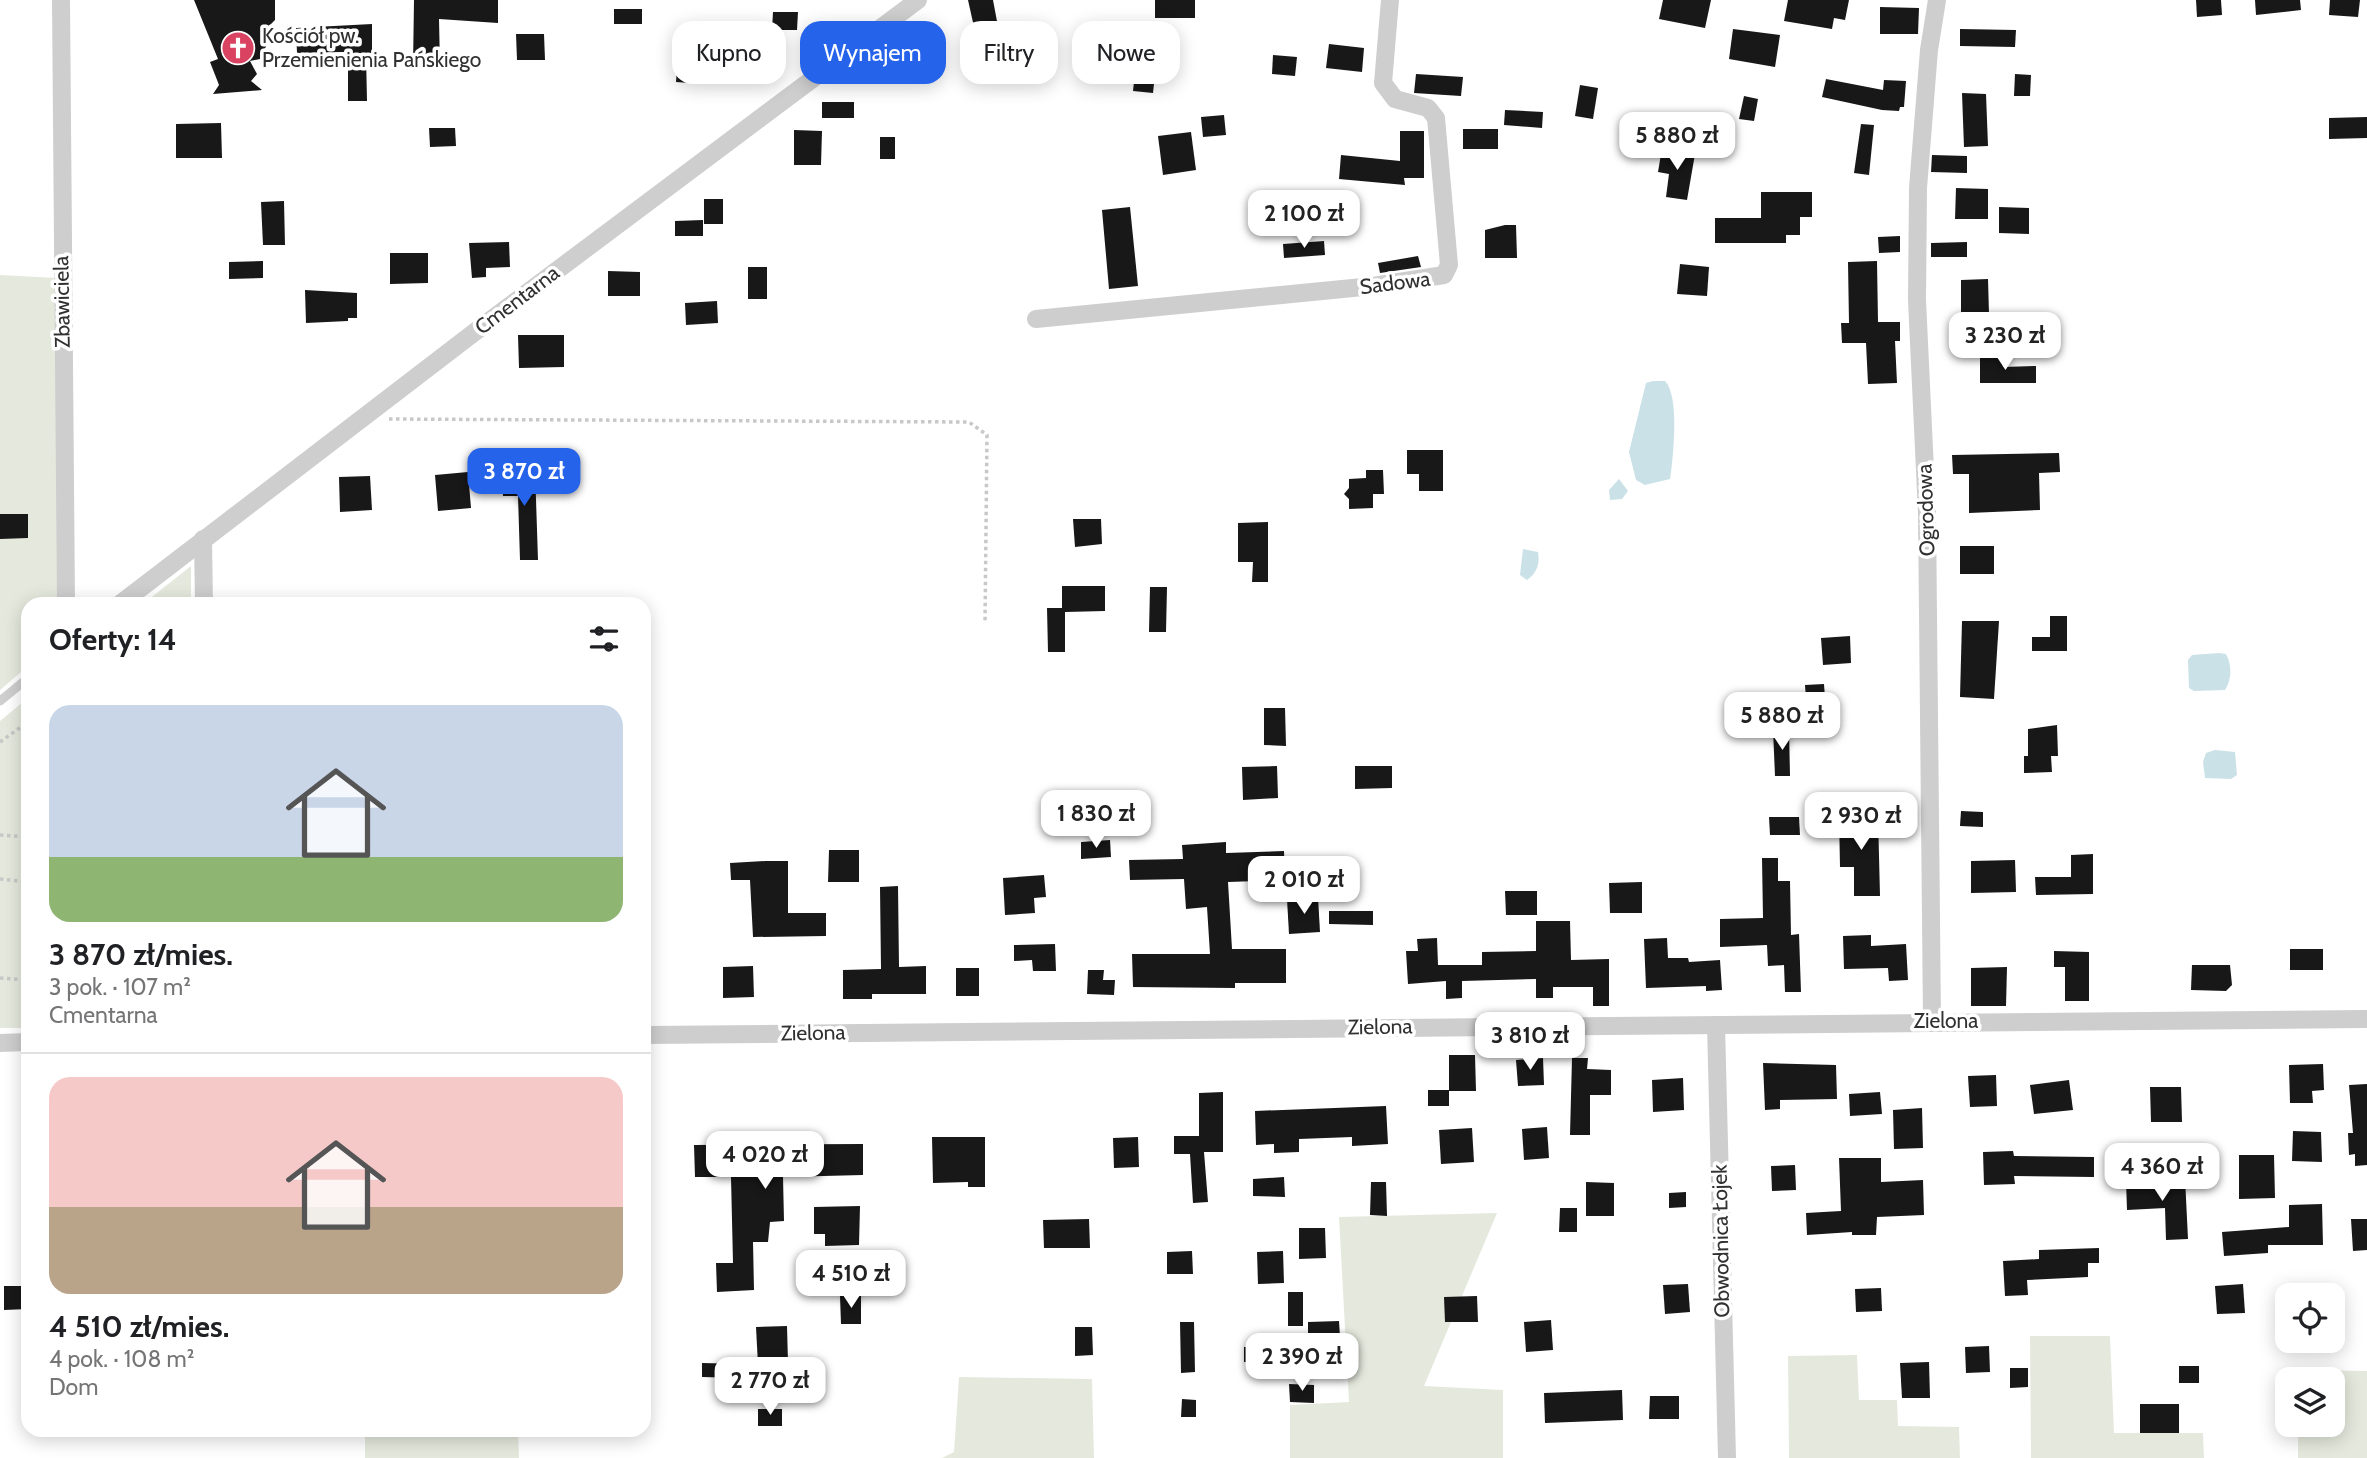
<!DOCTYPE html>
<html lang="pl">
<head>
<meta charset="utf-8">
<style>
	:root { --surface:#fff; --page:#f2f2f2; --text:#202124; --muted:#757577; --line:#e0e0e0; --accent:#2563eb }
	body { margin:0; font-family:Cabin,sans-serif; background:var(--page); color:var(--text); height:100vh; display:flex; flex-direction:column; font-size:26px; white-space:nowrap }
	* { box-sizing:border-box; margin:0 }
	p { font-size:23px; color:var(--muted) }
	.icon { flex:none; width:38px; height:38px; fill:none; stroke:currentColor; stroke-width:2; stroke-linecap:round; stroke-linejoin:round }
	.map { position:relative; flex:1; overflow:hidden }
	.side { position:absolute; left:21px; top:597px; width:630px; height:840px; display:flex; flex-direction:column; background:var(--surface); border-radius:21px; box-shadow:0 4px 18px #0003 }
	.side>* { flex:none }
	.hud { position:absolute; left:672px; top:21px; width:665px; height:63px; display:flex; gap:14px }
	.tools { position:absolute; left:2275px; top:1283px; display:grid; gap:14px }
	.tools a { display:grid; place-items:center; width:70px; height:70px; border-radius:14px; background:var(--surface); box-shadow:0 4px 18px #0003; font-size:35px }
	.price { position:absolute; translate:-50% -60px; padding:0 16px; border-radius:14px; background:#fff; color:#222; font-size:23px; line-height:46px; filter:drop-shadow(0 2px 4px #0008) }
	.price::after { content:''; position:absolute; left:50%; top:42px; width:21px; height:16px; margin-left:-10px; background:inherit; clip-path:polygon(0 0,100% 0,50% 100%) }
	.price.active { background:var(--accent); color:#fff }
	ul { padding:0; list-style:none }
	li { display:grid; align-content:center; gap:14px; height:371px; padding:0 28px }
	li+li { border-top:2px solid var(--line) }
	li span { display:grid; place-items:center; height:217px; border-radius:21px; color:#555 }
	li>.icon { margin-inline-start:auto }
	span .icon { width:126px; height:126px; fill:#fffc; stroke-width:1 }
	li b { font-size:30px }
	h2 { display:flex; justify-content:space-between; align-items:center; height:84px; padding:0 28px; font-size:30px }
	.pill { padding:0 24px; border-radius:21px; background:var(--surface); box-shadow:0 4px 18px #0003; font-size:24px; line-height:63px }
	.pill.active { background:var(--accent); color:#fff }
	.map>svg:first-child { display:block }
</style>
</head>
<body>
<div class="map">
<svg width="2367" height="1458" viewBox="0 0 2367 1458">
	<rect width="100%" height="100%" fill="#fff"/>
	<g fill="#e5e9dd">
		<path d="M0,275l57,3 1,326h-30v62l-28,24z"/>
		<path d="M191,566v38h-48z"/>
		<path d="M28,698v330h-28v-307z"/>
		<path d="M1497,1213l-73,173 79,4v68h-213v-53l59,-3 -10,-185z"/>
		<path d="M2030,1336h80l4,97h89l1,25h-173z"/>
		<path d="M1857,1355l2,45h38l1,26 61,1 1,31h-171l-1,-102z"/>
		<path d="M2296,1370l71,1v87h-69v-33l35,-1v-45h-36z"/>
		<path d="M959,1377l133,2 2,79h-152l12,-6z"/>
		<path d="M365,1430h153l1,28h-154z"/>
	</g>
	<g fill="#cbe1e8">
		<path d="M1653,381h12c15,15 8,78 5,98l-25,6 -9,-5 -7,-28 17,-69z"/>
		<path d="M1619,479l9,12 -6,8 -12,1 -1,-10z"/>
		<path d="M1523,549l15,3c2,12 -1,21 -11,28l-7,-5z"/>
		<path d="M2219,653l7,1c6,11 6,25 -1,36l-31,1 -5,-3 -1,-28 4,-5z"/>
		<path d="M2215,750l20,2 2,23 -6,4 -26,-1 -2,-16 3,-9z"/>
	</g>
	<g fill="#181818">
		<path d="M194,0h81v20l-8,8 -1,19 -6,6v6l-10,2 7,13 -6,7 11,9 -49,4 6,-9 -9,-23 8,-3z"/>
		<path d="M414,0h84v23l-59,-4 1,47h-27z"/>
		<path d="M968,0h25l6,32 -23,4z"/>
		<rect x="1155" y="0" width="40" height="18"/>
		<path d="M1663,0h48l-6,28 -46,-9z"/>
		<path d="M1788,0h61l-4,20 -11,-2 -2,11 -48,-8z"/>
		<path d="M2196,0h25l1,15 -25,2z"/>
		<path d="M2255,0h45l1,10 -45,5z"/>
		<path d="M2330,0h30l-2,17 -29,-2z"/>
		<path d="M1880,7l39,1 -1,26h-38z"/>
		<rect x="614" y="9" width="28" height="15"/>
		<path d="M773,12h25l-1,18h-25z"/>
		<path d="M372,24v31h-6l1,46h-19v-46h-4v-3l-47,1 -1,-25z"/>
		<path d="M1733,29l47,6 -5,32 -46,-8z"/>
		<path d="M1960,29l56,1 -1,17 -55,-1z"/>
		<path d="M516,34h28l1,26h-28z"/>
		<path d="M919,40l7,22 -39,12 -7,-21z"/>
		<path d="M1138,44l20,3 -5,46 -20,-2z"/>
		<path d="M1329,44l35,4 -2,24 -36,-4z"/>
		<path d="M1273,55l24,2 -2,19 -23,-2z"/>
		<path d="M678,56l28,3 -2,25 -28,-2z"/>
		<path d="M1416,74l47,3 -2,19 -47,-3z"/>
		<path d="M2015,74l16,1 -1,21h-16z"/>
		<path d="M1826,79l57,11 1,-10 22,1 -2,26h-4l-1,4 -17,-1 -60,-13z"/>
		<path d="M1580,85l18,3 -5,31 -18,-3z"/>
		<path d="M1962,93l24,1 2,52 -24,1z"/>
		<path d="M1744,96l14,3 -4,22 -15,-2z"/>
		<rect x="822" y="102" width="32" height="16"/>
		<path d="M1505,110l38,2 -1,16 -38,-3z"/>
		<path d="M1224,115l2,20 -23,2 -2,-20z"/>
		<path d="M2367,117v21l-38,1v-21z"/>
		<path d="M221,123l1,35h-46v-34z"/>
		<path d="M1861,124l13,1 -5,50 -15,-2z"/>
		<path d="M429,128h26l1,18 -26,1z"/>
		<rect x="1463" y="129" width="35" height="20"/>
		<path d="M794,130l28,1 -1,34h-27z"/>
		<path d="M1400,131h24v47h-20l1,7 -66,-6 2,-24 59,6z"/>
		<path d="M1191,132l5,38 -33,5 -5,-39z"/>
		<rect x="880" y="137" width="15" height="22"/>
		<path d="M1662,148l33,6 -8,46 -21,-3 3,-23 -11,-2z"/>
		<path d="M1932,155l35,1v17l-36,-1z"/>
		<path d="M1956,188l32,1v30h-33z"/>
		<path d="M1761,192h51v25h-12v18h-14v8h-71v-25h46z"/>
		<rect x="704" y="199" width="19" height="25"/>
		<path d="M284,201l1,44h-22l-2,-43z"/>
		<path d="M1130,207l8,79 -29,3 -7,-79z"/>
		<path d="M1999,207l30,1v26l-30,-1z"/>
		<path d="M703,220v16h-28v-15z"/>
		<path d="M1505,225h11l1,33h-32v-28z"/>
		<path d="M1900,236v16l-21,1 -1,-16z"/>
		<path d="M1324,241l1,14 -41,3 -1,-14z"/>
		<path d="M509,242l1,25 -24,1v9l-14,1 -3,-35z"/>
		<path d="M1967,242v15h-36v-14z"/>
		<path d="M390,253h38v30l-38,1z"/>
		<path d="M1418,256l3,11 -41,6 -2,-10z"/>
		<path d="M263,261v17l-34,1v-17z"/>
		<path d="M1877,261l1,61h22v19h-5l2,42 -29,1 -2,-41h-24l-1,-20h8l-1,-61z"/>
		<path d="M1680,264l29,3 -2,29 -30,-2z"/>
		<rect x="748" y="267" width="19" height="32"/>
		<path d="M608,271l32,1v24h-32z"/>
		<path d="M1988,279l1,35 -28,1v-35z"/>
		<path d="M305,290l52,3v25h-9v3l-42,2z"/>
		<path d="M717,301l1,22 -32,2 -1,-22z"/>
		<path d="M518,335h46v32l-45,1z"/>
		<path d="M1980,356h22l1,11 33,-1v17h-56z"/>
		<path d="M1407,450h36v41h-24v-17h-12z"/>
		<path d="M2059,453l1,19 -21,1 1,37 -71,3v-39h-16l-1,-19z"/>
		<path d="M535,469l3,91h-18l-2,-64h-15l-1,-26z"/>
		<path d="M1366,470h17l1,24h-11v14l-24,1v-10l-5,-5 5,-6v-9l17,-1z"/>
		<path d="M468,472l3,36 -33,3 -3,-36z"/>
		<path d="M370,476l2,34 -32,2 -1,-35z"/>
		<path d="M0,514h28v24l-28,1z"/>
		<path d="M1073,519h28l1,25 -27,3z"/>
		<path d="M1268,522v60h-16l1,-20h-15v-39z"/>
		<rect x="1960" y="546" width="34" height="28"/>
		<path d="M1062,586h43v25l-40,1v40h-17l-1,-44h15z"/>
		<path d="M1150,587h17l-1,45h-17z"/>
		<path d="M2050,616h17v35h-35v-14h18z"/>
		<path d="M1962,621h37l-5,78 -34,-2z"/>
		<path d="M1850,636l1,27 -28,2 -2,-27z"/>
		<path d="M1824,684l2,29 -19,1 -2,-29z"/>
		<path d="M1264,708h21l1,38 -22,-1z"/>
		<path d="M2057,725l1,31h-7l1,16 -28,1v-17h4v-27z"/>
		<path d="M1773,729h16l1,47h-15z"/>
		<path d="M1277,766l1,32 -35,2 -1,-33z"/>
		<path d="M1355,766h37v22l-37,1z"/>
		<path d="M1961,811l22,1v15l-23,-1z"/>
		<path d="M1839,816h39l2,80h-26v-29h-14z"/>
		<path d="M1769,817h30l1,18h-30z"/>
		<path d="M1110,840l1,17 -30,2v-17z"/>
		<path d="M1226,842v11l58,-2 1,29 -57,2 4,67h54v34h-51v5l-102,-1 -1,-33h78l-3,-47 -21,2 -2,-30 -54,1 -1,-20 54,-1 -1,-14z"/>
		<path d="M829,850h30v32h-31z"/>
		<path d="M2093,854v40l-57,1 -1,-18h36v-22z"/>
		<path d="M1762,858h16v23h12l1,54 8,-1 2,58h-16l-1,-27 -16,1 -1,-21 -47,2v-28l43,-1z"/>
		<path d="M2015,860l1,32 -45,1v-32z"/>
		<path d="M766,861h22v52h38v23l-73,1 -3,-57h-19l-1,-17z"/>
		<path d="M1044,875l2,22 -12,1 1,15 -30,2 -2,-37z"/>
		<path d="M1642,882v31h-32l-1,-30z"/>
		<path d="M898,886l1,81 27,-1v28h-54v5h-29v-29l38,-1 -1,-82z"/>
		<path d="M1505,891h32v24h-31z"/>
		<path d="M1318,897l2,35 -31,2 -2,-35z"/>
		<path d="M1329,911h44v14l-44,-1z"/>
		<path d="M1536,921h34l1,39 38,-1v47h-16v-19h-40v11h-17v-19l-74,2v17l-16,1v-18l-38,3 -2,-33h12l-1,-12 20,-1 1,27h44v-13l54,-1z"/>
		<path d="M1871,935v11l35,-2 2,36 -19,1 -1,-13 -44,1 -1,-33z"/>
		<path d="M1667,938l1,20h20l1,4 31,-2 2,30 -16,1v-5l-60,2 -2,-49z"/>
		<path d="M1055,944l1,27h-23l-1,-11 -18,1v-16z"/>
		<rect x="2290" y="949" width="33" height="21"/>
		<path d="M2054,951l35,1v49h-24v-34h-11z"/>
		<path d="M2192,965h38l2,20 -6,6 -35,-1z"/>
		<path d="M753,966l1,31 -31,1v-31z"/>
		<path d="M2007,967l-1,39h-35v-38z"/>
		<rect x="956" y="968" width="23" height="28"/>
		<path d="M1088,970h16l-1,10h12l-1,15 -27,-1z"/>
		<path d="M1449,1055h26l1,36h-27z"/>
		<path d="M1543,1058l1,27 -26,1 -2,-26z"/>
		<path d="M1572,1058h16l-1,11 24,1v25h-21v40h-20z"/>
		<path d="M1763,1063l73,2 1,34 -57,1v9l-15,1z"/>
		<path d="M2323,1064l1,26 -12,1 1,12h-23l-1,-38z"/>
		<path d="M1996,1075l1,31 -27,1 -2,-31z"/>
		<path d="M1683,1078l1,32 -31,2 -1,-32z"/>
		<path d="M2069,1080l4,30 -39,4 -4,-29z"/>
		<path d="M2367,1084v81l-12,1v-12l-6,1 -1,-22h5l-4,-48z"/>
		<path d="M2150,1087h31l1,35h-31z"/>
		<rect x="1428" y="1090" width="21" height="16"/>
		<path d="M1223,1092v60h-19l4,50 -15,1 -3,-49h-16v-18h25v-43z"/>
		<path d="M1880,1092l2,22 -32,2 -1,-22z"/>
		<path d="M1386,1106l2,38 -36,2v-9l-53,2v13l-25,1v-9l-18,1 -1,-34z"/>
		<path d="M1922,1108l1,40 -29,1 -1,-39z"/>
		<path d="M1547,1127l2,31 -25,2 -2,-31z"/>
		<path d="M1472,1128l2,34 -33,2 -2,-34z"/>
		<path d="M2293,1131l28,1 1,30 -30,-1z"/>
		<path d="M932,1137h53v50h-17v-5l-35,1z"/>
		<path d="M1138,1137l1,30 -25,1 -1,-30z"/>
		<path d="M863,1144v31l-80,2 1,44 -14,1 -2,20h-15l1,48 -37,2 -1,-29h17l-2,-86h-36l-1,-32z"/>
		<path d="M2013,1151l1,5 80,1v20l-80,-1 1,8 -31,1 -1,-33z"/>
		<path d="M2239,1155h35l1,43 -36,1z"/>
		<path d="M1839,1158h42v24l42,-2 1,35 -47,2 -1,18h-24v-3l-45,3 -1,-22 35,-2z"/>
		<path d="M1795,1165l1,25 -24,1 -1,-25z"/>
		<path d="M1284,1177l1,20 -32,-1v-17z"/>
		<path d="M2185,1178l3,61 -22,1 -1,-32 -38,2 -1,-29z"/>
		<path d="M1371,1182h15l1,34 -17,-1z"/>
		<path d="M1586,1182l28,1v33h-28z"/>
		<path d="M1686,1192v15l-17,1v-15z"/>
		<path d="M2322,1204l1,41h-55v8l-44,3 -2,-24 67,-5v-22z"/>
		<path d="M860,1206l-1,39 -34,1v-12h-11v-27z"/>
		<path d="M1560,1208h17v24h-18z"/>
		<path d="M1089,1219l1,29h-46l-1,-28z"/>
		<path d="M2351,1219h16v31l-14,1z"/>
		<path d="M1299,1228h26l1,30 -27,1z"/>
		<path d="M2099,1248v15h-11v14l-61,3 1,15 -23,1 -2,-35 36,-2v-9z"/>
		<path d="M1192,1251l1,23h-26v-22z"/>
		<path d="M1283,1251l1,32 -26,1 -1,-32z"/>
		<path d="M1688,1284l2,28 -25,2 -2,-29z"/>
		<path d="M2243,1284l2,29 -28,1 -2,-28z"/>
		<path d="M4,1286h24v23l-24,1z"/>
		<path d="M1881,1288l1,23 -26,1 -1,-23z"/>
		<rect x="1288" y="1292" width="15" height="34"/>
		<path d="M840,1296h21v28h-20z"/>
		<path d="M1477,1296l1,26h-33l-1,-25z"/>
		<path d="M1551,1320l2,30 -27,2 -2,-30z"/>
		<path d="M1339,1321l1,16 -32,1v-16z"/>
		<path d="M1180,1322h14l1,50 -14,1z"/>
		<path d="M787,1326l1,37 -30,2 -2,-38z"/>
		<path d="M1075,1327h17l1,28 -18,1z"/>
		<path d="M1989,1346l1,26 -24,1 -1,-26z"/>
		<rect x="1244" y="1347" width="34" height="15"/>
		<path d="M1929,1362l1,36h-28l-2,-35z"/>
		<path d="M702,1363l40,1v14l-40,-1z"/>
		<rect x="2179" y="1366" width="20" height="17"/>
		<path d="M2010,1368h18v19l-18,1z"/>
		<path d="M1289,1384l25,1v18l-24,-1z"/>
		<path d="M1622,1390l1,30 -78,3 -1,-30z"/>
		<path d="M1650,1396h29v23h-30z"/>
		<path d="M1182,1399l14,1v17h-15z"/>
		<rect x="2140" y="1404" width="39" height="29"/>
		<rect x="758" y="1409" width="24" height="17"/>
	</g>
	<g fill="none" stroke-linecap="round" stroke-linejoin="round">
		<g stroke="#c8c8c8" stroke-width="3.5" stroke-dasharray="3.5 3.5" stroke-linecap="butt">
			<path d="M389,419l580,3 18,13 -2,188"/>
			<path d="M0,742l28,-20"/>
			<path d="M0,835l28,2"/>
			<path d="M0,879l28,3"/>
			<path d="M0,978l28,2"/>
		</g>
		<path stroke="#cecece" stroke-width="9" d="M0,701l28,-23"/>
		<g stroke="#cecece" stroke-width="18">
			<path d="M61,0l5,604"/>
			<path d="M1036,319l337,-33 71,-11 5,-10 -13,-147 -8,-10 -33,-9 -12,-16 7,-83"/>
			<path d="M203,539l1,65"/>
			<path d="M120,604l360,-276 438,-328"/>
			<path d="M1932,1021l-5,-508 -10,-213 1,-112 11,-138 8,-50"/>
			<path d="M1716,1025l11,433"/>
			<path d="M644,1035l1723,-16"/>
			<path d="M0,1043l28,-1"/>
		</g>
	</g>
	<defs>
		<symbol id="church-disc" viewBox="-11 -11 22 22"><circle r="9.5" fill="#d94260" stroke="#fff"/><path d="M-1.2-6h2.4v3.5h3.3v2.4h-3.3V6h-2.4V-.1h-3.3v-2.4h3.3Z" fill="#fff"/></symbol>
	</defs>
	<g fill-rule="evenodd">
		<use href="#church-disc" x="219" y="29" width="38" height="38"/>
	</g>
	<g text-anchor="middle" stroke-width="7" stroke-linejoin="round" paint-order="stroke">
		<g font-size="21" fill="#313131" stroke="#fff" text-anchor="start">
			<text x="262" y="43">Kościół pw.<tspan x="262" dy="24">Przemienienia Pańskiego</tspan></text>
		</g>
		<g font-size="21" fill="#313131" stroke="#fff">
			<text transform="translate(1395 283) rotate(-7)" y="7">Sadowa</text>
			<text transform="translate(517 300) rotate(-37)" y="7">Cmentarna</text>
			<text transform="translate(62 302) rotate(-91)" y="7">Zbawiciela</text>
			<text transform="translate(1926 510) rotate(-92)" y="7">Ogrodowa</text>
			<text x="1946" y="1028">Zielona</text>
			<text transform="translate(1380 1027) rotate(-1)" y="7">Zielona</text>
			<text transform="translate(813 1033) rotate(-1)" y="7">Zielona</text>
			<text transform="translate(1721 1241) rotate(-91)" y="7">Obwodnica Łojek</text>
		</g>
	</g>
</svg>
<div class="tools">
<a><svg class="icon" aria-label="locate" viewBox="0 0 24 24"><circle cx="12" cy="12" r="6"/><path d="M12 2v4M12 18v4M2 12h4M18 12h4"/></svg></a>
<a><svg class="icon" aria-label="layers" viewBox="0 0 24 24"><path d="M12 4l9 5-9 5-9-5zM3 14l9 5 9-5"/></svg></a>
</div>
<b class="price" style="left:1677px;top:172px">5 880 zł</b>
<b class="price" style="left:1304px;top:250px">2 100 zł</b>
<b class="price" style="left:2005px;top:372px">3 230 zł</b>
<b class="price active" style="left:524px;top:508px">3 870 zł</b>
<b class="price" style="left:1782px;top:752px">5 880 zł</b>
<b class="price" style="left:1096px;top:850px">1 830 zł</b>
<b class="price" style="left:1861px;top:852px">2 930 zł</b>
<b class="price" style="left:1304px;top:916px">2 010 zł</b>
<b class="price" style="left:1530px;top:1072px">3 810 zł</b>
<b class="price" style="left:765px;top:1191px">4 020 zł</b>
<b class="price" style="left:2162px;top:1203px">4 360 zł</b>
<b class="price" style="left:851px;top:1310px">4 510 zł</b>
<b class="price" style="left:1302px;top:1393px">2 390 zł</b>
<b class="price" style="left:770px;top:1417px">2 770 zł</b>
<div class="hud">
<a class="pill">Kupno</a>
<a class="pill active">Wynajem</a>
<a class="pill">Filtry</a>
<a class="pill">Nowe</a>
</div>
<section class="side">
<h2>Oferty: 14<svg class="icon" aria-label="filters" viewBox="0 0 24 24"><path d="M4 7h16M4 17h16"/><circle cx="9" cy="7" r="2"/><circle cx="15" cy="17" r="2"/></svg></h2>
<ul>
<li><span style="background:linear-gradient(#c9d6e8 70%,#8fb573 0)"><svg class="icon" aria-label="home" viewBox="0 0 24 24"><path d="M3 11l9-7 9 7M6 9v11h12V9"/></svg></span><div><b>3 870 zł/mies.</b><p>3 pok. · 107 m²</p><p>Cmentarna</p></div></li>
<li><span style="background:linear-gradient(#f6c9c9 60%,#b9a48a 0)"><svg class="icon" aria-label="home" viewBox="0 0 24 24"><path d="M3 11l9-7 9 7M6 9v11h12V9"/></svg></span><div><b>4 510 zł/mies.</b><p>4 pok. · 108 m²</p><p>Dom</p></div></li>
</ul>
</section>
</div>
</body>
</html>
